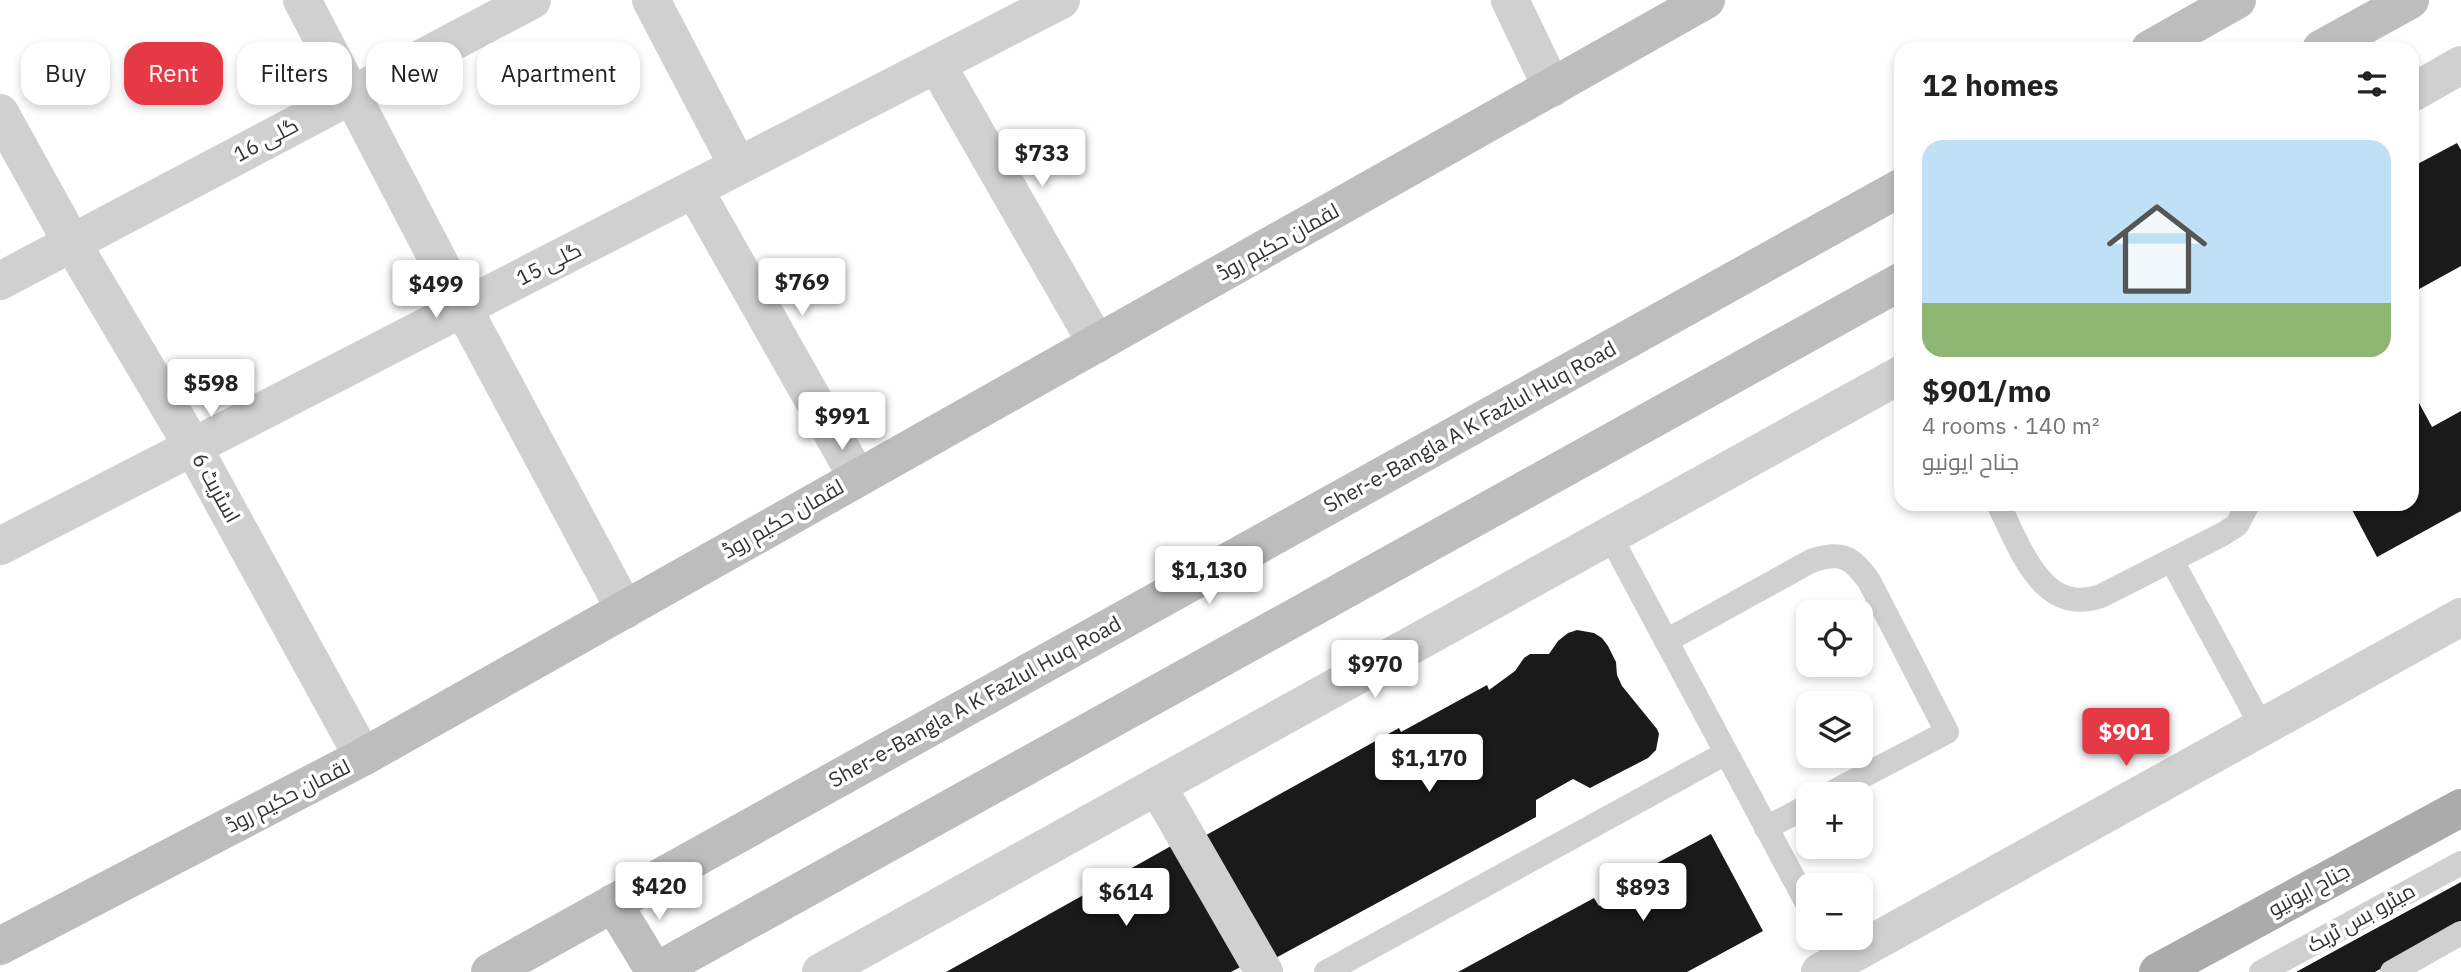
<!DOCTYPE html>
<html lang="en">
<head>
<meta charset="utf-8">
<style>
	:root { --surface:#fff; --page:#f6f6f6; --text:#222; --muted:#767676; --line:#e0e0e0; --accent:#e63946 }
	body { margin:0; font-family:"IBM Plex Sans",Cairo,sans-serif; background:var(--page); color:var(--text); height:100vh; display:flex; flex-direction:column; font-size:26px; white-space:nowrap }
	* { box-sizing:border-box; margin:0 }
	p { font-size:23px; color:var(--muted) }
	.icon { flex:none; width:38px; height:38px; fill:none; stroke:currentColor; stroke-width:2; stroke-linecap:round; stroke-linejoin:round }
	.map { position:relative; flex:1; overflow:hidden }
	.side { position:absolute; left:1894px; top:42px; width:525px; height:469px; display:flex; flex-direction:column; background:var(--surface); border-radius:21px; box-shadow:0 4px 10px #0003 }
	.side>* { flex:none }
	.hud { position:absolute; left:21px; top:42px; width:665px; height:63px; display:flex; gap:14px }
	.buttons { position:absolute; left:1796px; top:600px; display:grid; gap:14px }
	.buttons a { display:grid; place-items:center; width:77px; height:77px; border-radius:14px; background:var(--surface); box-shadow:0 4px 10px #0003; font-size:35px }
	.price { position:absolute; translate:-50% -60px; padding:0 16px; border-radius:7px; background:#fff; color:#222; font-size:23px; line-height:46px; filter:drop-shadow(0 2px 4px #0008) }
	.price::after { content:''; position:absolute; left:50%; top:42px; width:21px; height:16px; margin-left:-10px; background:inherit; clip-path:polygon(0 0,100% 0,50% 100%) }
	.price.on { background:var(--accent); color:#fff }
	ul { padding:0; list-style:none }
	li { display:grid; align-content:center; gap:14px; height:371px; padding:0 28px }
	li+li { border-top:2px solid var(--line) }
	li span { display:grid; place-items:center; height:217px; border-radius:21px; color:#555 }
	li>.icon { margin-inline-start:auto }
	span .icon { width:126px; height:126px; fill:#fffc; stroke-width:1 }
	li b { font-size:30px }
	h2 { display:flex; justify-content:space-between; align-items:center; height:84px; padding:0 28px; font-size:30px }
	.tag { padding:0 24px; border-radius:21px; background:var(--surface); box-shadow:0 4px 10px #0003; font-size:24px; line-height:63px }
	.tag.on { background:var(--accent); color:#fff }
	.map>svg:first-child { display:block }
</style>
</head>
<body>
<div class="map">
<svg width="2461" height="972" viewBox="0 0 2461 972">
	<rect width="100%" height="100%" fill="#fff"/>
	<g fill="#1a1a1a">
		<path d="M2457,143l4,7v116l-49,27v-126z"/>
		<path d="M2412,390l20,37 29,-16v100l-84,46 -28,-53h63z"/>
		<path d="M1577,630l17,3 8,5 6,8 8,16 1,13 5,11 35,43 2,5 -3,16 -8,8 -58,30 -17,-9 -37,21v17l-266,144 -71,-122 200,-111 2,4 86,-47 2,5 26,-19 9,-13 6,-4h19l9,-13 10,-8z"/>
		<path d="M1711,834l52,97 -76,41h-229l136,-74 5,8 17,-9 -5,-9z"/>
		<path d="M1180,841l68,122 -17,9h-285z"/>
		<path d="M2461,882v42l-86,48h-79z"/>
	</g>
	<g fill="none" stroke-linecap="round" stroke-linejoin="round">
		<g stroke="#d0d0d0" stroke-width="24">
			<path d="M1998,504c22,42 43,113 103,92l122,-62 14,-9 11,-21"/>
			<path d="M1610,536l198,369"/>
			<path d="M2172,561l90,166"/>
			<path d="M1666,641l145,-80c30,-10 40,-5 58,20l78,151 -118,62"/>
			<path d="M1766,828l42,-22"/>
			<path d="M1826,938l13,24"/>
			<path d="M1326,972l400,-219"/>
			<path d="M2261,972l200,-109"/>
			<path d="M2392,972l69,-39"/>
		</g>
		<g stroke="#d0d0d0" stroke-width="38">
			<path d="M302,0l161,308 162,302"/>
			<path d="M651,0l87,166"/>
			<path d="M1510,0l42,88"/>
			<path d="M937,65l160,279"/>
			<path d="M2412,93l49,-28"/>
			<path d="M0,113l72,130 121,204 170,310"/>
			<path d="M694,189l163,288"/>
			<path d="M0,281l532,-281"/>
			<path d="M0,546l1061,-546"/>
			<path d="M1157,786l107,186"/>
			<path d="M821,972l1079,-597"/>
			<path d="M1820,972l641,-355"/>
		</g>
		<g stroke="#bdbdbd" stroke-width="38">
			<path d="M2150,49l87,-49"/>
			<path d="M2321,49l89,-49"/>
			<path d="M613,903l42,69"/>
			<path d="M0,946l363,-189 1343,-757"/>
			<path d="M490,972l1410,-784"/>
			<path d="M655,972l1245,-690"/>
		</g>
		<path stroke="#ababab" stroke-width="38" d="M2158,972l303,-164"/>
	</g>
	<g text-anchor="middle" stroke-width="7" stroke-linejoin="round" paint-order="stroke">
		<g font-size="21" fill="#333" stroke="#fff">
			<text transform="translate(266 140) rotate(-28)" y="7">گلی 16</text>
			<text transform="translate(1278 242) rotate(-29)" y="7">لقمان حکیم روڈ</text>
			<text transform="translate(549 264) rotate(-27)" y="7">گلی 15</text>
			<text transform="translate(1470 427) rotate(-29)" y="7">Sher-e-Bangla A K Fazlul Huq Road</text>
			<text transform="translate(216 488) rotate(61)" y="7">اسٹریٹ 6</text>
			<text transform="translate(783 519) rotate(-30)" y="7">لقمان حکیم روڈ</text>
			<text transform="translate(975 702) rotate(-29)" y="7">Sher-e-Bangla A K Fazlul Huq Road</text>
			<text transform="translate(288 796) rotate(-27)" y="7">لقمان حکیم روڈ</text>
			<text transform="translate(2309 890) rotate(-28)" y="7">جناح ایونیو</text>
			<text transform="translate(2361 918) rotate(-29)" y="7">میٹرو بس ٹریک</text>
		</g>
	</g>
</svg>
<div class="buttons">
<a><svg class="icon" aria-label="locate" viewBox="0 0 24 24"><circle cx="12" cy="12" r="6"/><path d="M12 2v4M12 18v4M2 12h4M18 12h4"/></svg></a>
<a><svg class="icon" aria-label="layers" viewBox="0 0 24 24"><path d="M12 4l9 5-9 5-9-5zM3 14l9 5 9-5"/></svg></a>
<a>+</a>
<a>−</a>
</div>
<b class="price" style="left:1042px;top:189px">$733</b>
<b class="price" style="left:802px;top:318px">$769</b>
<b class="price" style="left:436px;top:320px">$499</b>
<b class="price" style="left:211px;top:419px">$598</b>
<b class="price" style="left:842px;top:452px">$991</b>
<b class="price" style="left:1209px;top:606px">$1,130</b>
<b class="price" style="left:1375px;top:700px">$970</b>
<b class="price on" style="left:2126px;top:768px">$901</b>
<b class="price" style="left:1429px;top:794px">$1,170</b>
<b class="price" style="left:659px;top:922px">$420</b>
<b class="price" style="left:1643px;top:923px">$893</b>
<b class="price" style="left:1126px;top:928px">$614</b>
<div class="hud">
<a class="tag">Buy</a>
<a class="tag on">Rent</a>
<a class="tag">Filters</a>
<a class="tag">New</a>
<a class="tag">Apartment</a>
</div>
<section class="side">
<h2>12 homes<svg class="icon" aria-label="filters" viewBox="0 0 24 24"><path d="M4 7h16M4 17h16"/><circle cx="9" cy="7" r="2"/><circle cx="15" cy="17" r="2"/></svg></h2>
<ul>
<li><span style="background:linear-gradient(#bfe0f5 75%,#8fb573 0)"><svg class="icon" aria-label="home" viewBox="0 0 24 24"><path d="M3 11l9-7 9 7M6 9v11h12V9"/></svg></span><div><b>$901/mo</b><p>4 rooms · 140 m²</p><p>جناح ایونیو</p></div></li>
</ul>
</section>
</div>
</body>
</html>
